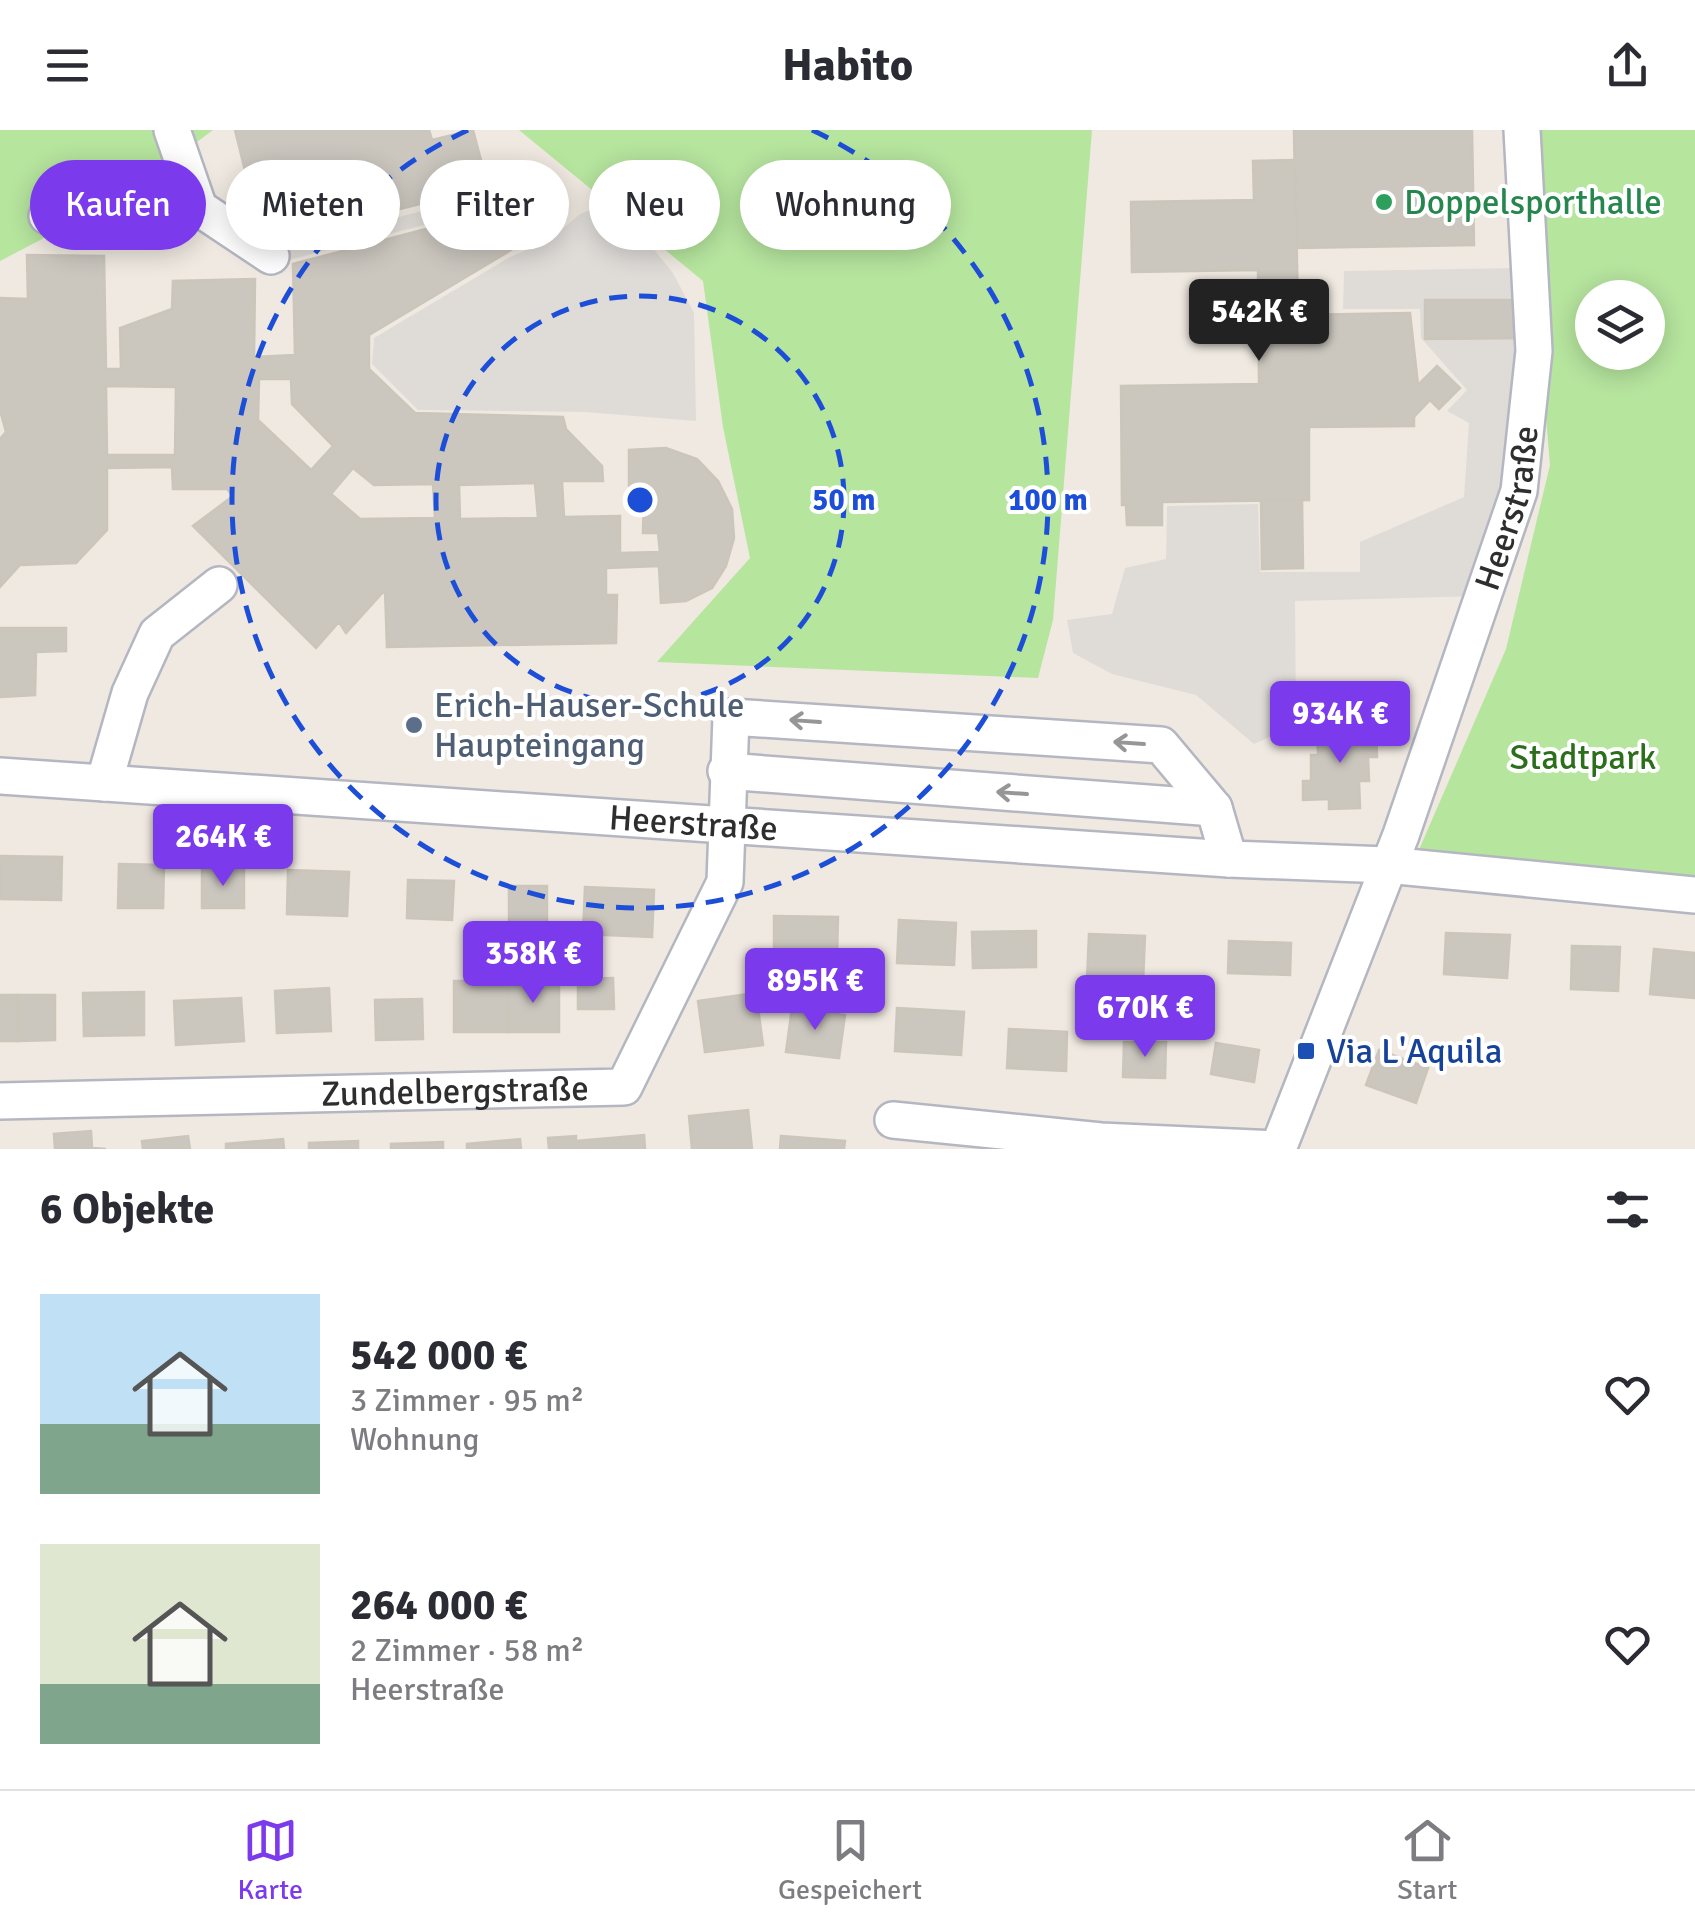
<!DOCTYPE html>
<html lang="de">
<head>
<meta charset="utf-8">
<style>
	:root { --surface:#fff; --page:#f7f7f7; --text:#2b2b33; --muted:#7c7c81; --line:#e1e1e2; --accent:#7c3aed }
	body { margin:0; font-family:Signika,sans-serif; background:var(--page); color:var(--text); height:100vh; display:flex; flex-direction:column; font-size:38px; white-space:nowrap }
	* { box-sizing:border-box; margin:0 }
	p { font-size:32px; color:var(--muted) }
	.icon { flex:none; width:55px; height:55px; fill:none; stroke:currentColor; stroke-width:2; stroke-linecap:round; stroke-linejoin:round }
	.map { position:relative; height:1019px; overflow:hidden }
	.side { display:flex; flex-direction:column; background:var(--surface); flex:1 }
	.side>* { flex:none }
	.top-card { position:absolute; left:30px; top:30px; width:1000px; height:90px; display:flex; gap:20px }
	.buttons { position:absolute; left:1575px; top:150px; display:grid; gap:20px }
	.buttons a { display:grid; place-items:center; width:90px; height:90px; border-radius:50%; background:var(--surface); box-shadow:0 5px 25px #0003; font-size:50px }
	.price { position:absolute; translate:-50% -85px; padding:0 22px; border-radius:10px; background:var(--accent); color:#fff; font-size:32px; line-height:65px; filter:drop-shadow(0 2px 5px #0008) }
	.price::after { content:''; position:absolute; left:50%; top:60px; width:30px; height:22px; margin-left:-15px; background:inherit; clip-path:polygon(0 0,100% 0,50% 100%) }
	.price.on { background:#222; color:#fff }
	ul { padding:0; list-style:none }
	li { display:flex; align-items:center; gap:30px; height:250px; padding:0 40px }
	li span { display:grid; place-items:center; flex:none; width:280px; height:200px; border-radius:0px; color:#555 }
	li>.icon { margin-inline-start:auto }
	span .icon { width:120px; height:120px; fill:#fffc; stroke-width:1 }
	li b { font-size:42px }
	h2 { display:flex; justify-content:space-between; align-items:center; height:120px; padding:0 40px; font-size:42px }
	.pill { padding:0 35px; border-radius:45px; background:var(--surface); box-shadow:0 5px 25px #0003; font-size:35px; line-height:90px }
	.pill.on { background:var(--accent); color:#fff }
	header { display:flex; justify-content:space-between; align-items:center; height:130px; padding:0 40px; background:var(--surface); font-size:45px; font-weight:700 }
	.menu { display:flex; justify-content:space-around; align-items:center; height:140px; border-top:2px solid var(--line); background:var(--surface); font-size:28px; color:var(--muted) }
	.menu a { display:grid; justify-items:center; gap:5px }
	.menu .on { color:var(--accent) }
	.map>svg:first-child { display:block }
</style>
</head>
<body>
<header><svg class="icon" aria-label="menu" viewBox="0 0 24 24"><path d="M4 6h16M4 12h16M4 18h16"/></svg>Habito<svg class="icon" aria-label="share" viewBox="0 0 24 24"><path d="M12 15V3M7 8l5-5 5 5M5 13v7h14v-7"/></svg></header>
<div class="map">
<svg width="1695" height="1019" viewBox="0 0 1695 1019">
	<rect width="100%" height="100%" fill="#efe9e1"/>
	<g fill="#b6e59e" fill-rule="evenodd">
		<path d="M0,0h213l-87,65 -126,66z"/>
		<path d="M519,0h573l-39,490 -15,58 -381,-16 93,-104 -27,-131 -20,-146z"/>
		<path d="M1522,0h173v748l-280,-19 91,-210 44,-184zM1592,168h56v54h-56z"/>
	</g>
	<g fill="#dfdcd8">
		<path d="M470,3l20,75 -217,56 -3,-13 186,-49 -15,-61z"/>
		<path d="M596,78l25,28 27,6 25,31 21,40 2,108 -111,-9 -167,-2 -46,-46 2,-26 136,-81 38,-16 32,-27z"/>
		<path d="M1517,138l26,83 -62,245 -186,5 1,124 -42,19 -58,-49 -84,-21 -39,-21 -6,-33 45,-6 13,-46 41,-9 1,-53 91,-2 2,68h100v-30l104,-45 5,-74 -22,-12 20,-21 -46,-52 -1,-29h-77l1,-38z"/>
	</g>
	<g fill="#cbc7bf" stroke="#cbc5ba" stroke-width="2.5" fill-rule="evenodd">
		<path d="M235,0h194l3,10 41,-10 15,57 -225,56z"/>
		<path d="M1294,0h178l2,115 -178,3z"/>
		<path d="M1295,30l3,155 112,-2 8,72 19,-19 23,22 -21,21 -9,-9 -16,17v9l-105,1v73l-147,2v23h-35l-1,-20h-4l-1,-119 138,-2 -1,-114 -126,2 -1,-70 123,-2 -1,-39z"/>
		<path d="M498,80l13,40 -142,85v34l46,44 148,4 3,12 36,37 1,15h-41l2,36 56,-1v37l40,-1 -2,-19h-15l1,-42h-15v-41l37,-2 31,11 21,22 14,28 2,29 -8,28 -14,22 -26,13 -25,2 -2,-37 -53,2v27h11l-1,48 -229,4 -2,-57 -39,43 -7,-11 -23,26 -123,-122 40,-30 -6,-7h-54l-1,-22 -65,1v62l-31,33 -56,2 -20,22v-148l6,-7 -6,-22v-112l28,1 -1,-44 77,1 2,113h15l-1,-41 52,-19 1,-28 82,-2 -1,78 41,-2 -2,-91zM259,249h32l1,25 41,42 -22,24 -53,-50zM106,256l70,1 -1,68h-68zM353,338l21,17 59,-1 2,34 -75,1 -29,-25zM535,353l3,35 -78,1 -1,-34z"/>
		<path d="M1425,170h100v38l-100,1z"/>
		<path d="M1261,370h41l1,68 -41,1z"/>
		<path d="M0,498h66v23l-30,1 -1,43 -35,2z"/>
		<path d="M1348,594v7l28,-1 1,27h-9l1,24h-10l1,27 -31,1v-10l-26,1v-19h8v-26h7l-1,-30z"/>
		<path d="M1,726l61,1 -1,43 -60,-1z"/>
		<path d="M119,734l45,1 -1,43h-45z"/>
		<rect x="202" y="739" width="42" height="39"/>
		<path d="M288,740l61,2 -2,44 -60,-2z"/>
		<path d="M408,750l46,1 -2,39 -45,-2z"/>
		<rect x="509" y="756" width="38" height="37"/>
		<path d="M585,757l69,3 -2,47 -69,-3z"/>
		<path d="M774,786l64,1 -1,39 -63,-1z"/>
		<path d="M899,790l57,3 -2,42 -57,-2z"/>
		<path d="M1036,801v36l-63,1 -1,-36z"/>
		<path d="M1446,803l64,2 -3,43 -63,-4z"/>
		<path d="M1089,804l56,2 -2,46 -56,-2z"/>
		<path d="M1229,811l62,2 -1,32 -62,-2z"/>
		<path d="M1572,816l48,1 -2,44 -47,-2z"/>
		<path d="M1654,819l41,4v45l-45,-4z"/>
		<path d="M613,848l1,31h-36v-30z"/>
		<path d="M559,850v52h-52v-51z"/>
		<rect x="454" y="851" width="53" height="51"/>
		<path d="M329,858l2,43 -54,2 -2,-42z"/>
		<path d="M144,862v43l-60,1 -1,-43z"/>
		<path d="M756,863l7,52 -58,7 -7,-51z"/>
		<rect x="0" y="865" width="18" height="46"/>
		<path d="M18,865h37v45l-37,1z"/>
		<path d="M241,868l3,43 -68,4 -2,-44z"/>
		<path d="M422,869l1,40 -47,1 -1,-40z"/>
		<path d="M792,878l53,7 -6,43 -53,-6z"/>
		<path d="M897,878l67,4 -3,43 -66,-4z"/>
		<path d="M1009,899l58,3 -1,39 -59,-3z"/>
		<path d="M1124,912h42l-1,36 -42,-1z"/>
		<path d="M1216,913l43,7 -5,32 -43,-8z"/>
		<path d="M1379,920l49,18 -12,35 -50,-18z"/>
		<path d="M748,980l4,39h-60l-3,-33z"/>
		<path d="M91,1001l1,17 14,1h-51l-1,-15z"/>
		<path d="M644,1005l1,14h-96l-1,-11 28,-2v5z"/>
		<path d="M188,1006l2,13h-47l-1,-8z"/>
		<path d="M781,1006l64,5 -1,8h-64z"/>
		<path d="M283,1009l1,10h-58v-5z"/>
		<path d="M520,1009l1,10h-54v-5z"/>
		<path d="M358,1011v8h-49v-6z"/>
		<path d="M443,1012v7h-52v-5z"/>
	</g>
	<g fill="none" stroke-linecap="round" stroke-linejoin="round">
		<defs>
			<g id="minor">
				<path d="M199,78l72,48"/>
				<path d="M47,86l152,-8 -27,-78"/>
				<path d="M726,641l488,37"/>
				<path id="s1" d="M0,646l1229,83 158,6 308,30"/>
				<path d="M104,653l26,-90 27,-59 62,-49"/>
				<path id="s2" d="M0,971l624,-14 101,-205 6,-165 430,28 53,63 15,51"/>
				<path d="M893,990l208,21 177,8"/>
				<path id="s3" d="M1278,1019l123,-314 118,-344 15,-140 -12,-221"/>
			</g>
		</defs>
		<use href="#minor" stroke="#b4b7c1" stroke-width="40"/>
		<use href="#minor" stroke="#fff" stroke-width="35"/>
	</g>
	<defs><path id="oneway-shaft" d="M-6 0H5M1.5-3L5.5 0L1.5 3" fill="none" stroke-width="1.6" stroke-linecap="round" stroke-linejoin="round" transform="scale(2.5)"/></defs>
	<g stroke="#969696">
		<use href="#oneway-shaft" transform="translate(805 591) rotate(-176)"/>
		<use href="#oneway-shaft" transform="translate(1129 613) rotate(-176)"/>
		<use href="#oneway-shaft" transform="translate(1012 663) rotate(-176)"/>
	</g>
	<g fill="none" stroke="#1d4ed8" stroke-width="5" stroke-dasharray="18 12">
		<circle cx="640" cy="370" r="204"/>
		<path d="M812 0A408 408 0 1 1 468 0"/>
	</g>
	<circle fill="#2e9e5b" stroke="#fff" stroke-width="4" cx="1384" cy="72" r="10"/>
	<circle fill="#5c6f8a" stroke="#fff" stroke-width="4" cx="414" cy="595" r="10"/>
	<rect fill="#1a4fb4" stroke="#fff" stroke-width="4" x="1296" y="911" width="20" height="20" rx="5"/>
	<g text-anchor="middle" stroke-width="8" stroke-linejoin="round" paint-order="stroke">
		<g font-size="35" fill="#27864d" stroke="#fff" text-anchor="start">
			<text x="1404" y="84">Doppelsporthalle</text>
		</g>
		<g font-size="35" fill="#2e2e2e" stroke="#fff">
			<text dy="12" stroke="none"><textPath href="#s3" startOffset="682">Heerstraße</textPath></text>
			<text dy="12" stroke="none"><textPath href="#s1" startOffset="695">Heerstraße</textPath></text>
			<text dy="12" stroke="none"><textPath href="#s2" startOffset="455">Zundelbergstraße</textPath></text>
		</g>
		<g font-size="35" fill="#4e5e75" stroke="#fff" text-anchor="start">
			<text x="434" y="587">Erich-Hauser-Schule<tspan x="434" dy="40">Haupteingang</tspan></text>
		</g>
		<g font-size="35" fill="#2c6e1b" stroke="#fff">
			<text x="1583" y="639">Stadtpark</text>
		</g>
		<g font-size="35" fill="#164399" stroke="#fff" text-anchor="start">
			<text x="1326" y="933">Via L'Aquila</text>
		</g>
	</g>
	<circle cx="640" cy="370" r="15" fill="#1d4ed8" stroke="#fff" stroke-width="5"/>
	<g font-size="30" text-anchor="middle" font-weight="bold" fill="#1d4ed8" stroke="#fff" stroke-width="8" stroke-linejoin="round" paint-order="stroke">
		<text x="844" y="380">50 m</text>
		<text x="1048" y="380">100 m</text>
	</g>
</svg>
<div class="buttons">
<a><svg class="icon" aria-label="layers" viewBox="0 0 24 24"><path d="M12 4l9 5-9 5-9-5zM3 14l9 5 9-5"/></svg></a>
</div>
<b class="price on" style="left:1259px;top:234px">542K €</b>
<b class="price" style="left:1340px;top:636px">934K €</b>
<b class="price" style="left:223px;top:759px">264K €</b>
<b class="price" style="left:533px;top:876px">358K €</b>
<b class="price" style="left:815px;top:903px">895K €</b>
<b class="price" style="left:1145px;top:930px">670K €</b>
<div class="top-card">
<a class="pill on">Kaufen</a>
<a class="pill">Mieten</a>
<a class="pill">Filter</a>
<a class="pill">Neu</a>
<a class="pill">Wohnung</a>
</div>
</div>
<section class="side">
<h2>6 Objekte<svg class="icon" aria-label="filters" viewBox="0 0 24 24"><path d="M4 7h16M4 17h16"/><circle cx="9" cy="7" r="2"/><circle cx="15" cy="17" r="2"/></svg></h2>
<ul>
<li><span style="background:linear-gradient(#bfe0f5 65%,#7fa58c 0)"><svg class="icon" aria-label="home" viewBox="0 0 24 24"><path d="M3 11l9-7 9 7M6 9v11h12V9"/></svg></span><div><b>542 000 €</b><p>3 Zimmer · 95 m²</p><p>Wohnung</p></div><svg class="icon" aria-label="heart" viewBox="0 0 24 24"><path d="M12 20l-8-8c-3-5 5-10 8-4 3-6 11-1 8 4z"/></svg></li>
<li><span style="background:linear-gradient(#dfe7d0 70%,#7fa58c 0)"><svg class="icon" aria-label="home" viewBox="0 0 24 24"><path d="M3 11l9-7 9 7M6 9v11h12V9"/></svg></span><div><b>264 000 €</b><p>2 Zimmer · 58 m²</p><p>Heerstraße</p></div><svg class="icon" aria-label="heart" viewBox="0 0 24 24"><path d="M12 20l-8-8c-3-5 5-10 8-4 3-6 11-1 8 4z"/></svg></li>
</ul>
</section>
<nav class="menu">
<a class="on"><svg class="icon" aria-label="map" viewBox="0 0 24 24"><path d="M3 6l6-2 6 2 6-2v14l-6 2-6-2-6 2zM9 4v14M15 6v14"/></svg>Karte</a>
<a><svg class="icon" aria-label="saved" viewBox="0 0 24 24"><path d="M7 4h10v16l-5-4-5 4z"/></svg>Gespeichert</a>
<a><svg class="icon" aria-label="home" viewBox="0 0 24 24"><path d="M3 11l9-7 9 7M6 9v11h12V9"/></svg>Start</a>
</nav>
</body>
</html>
